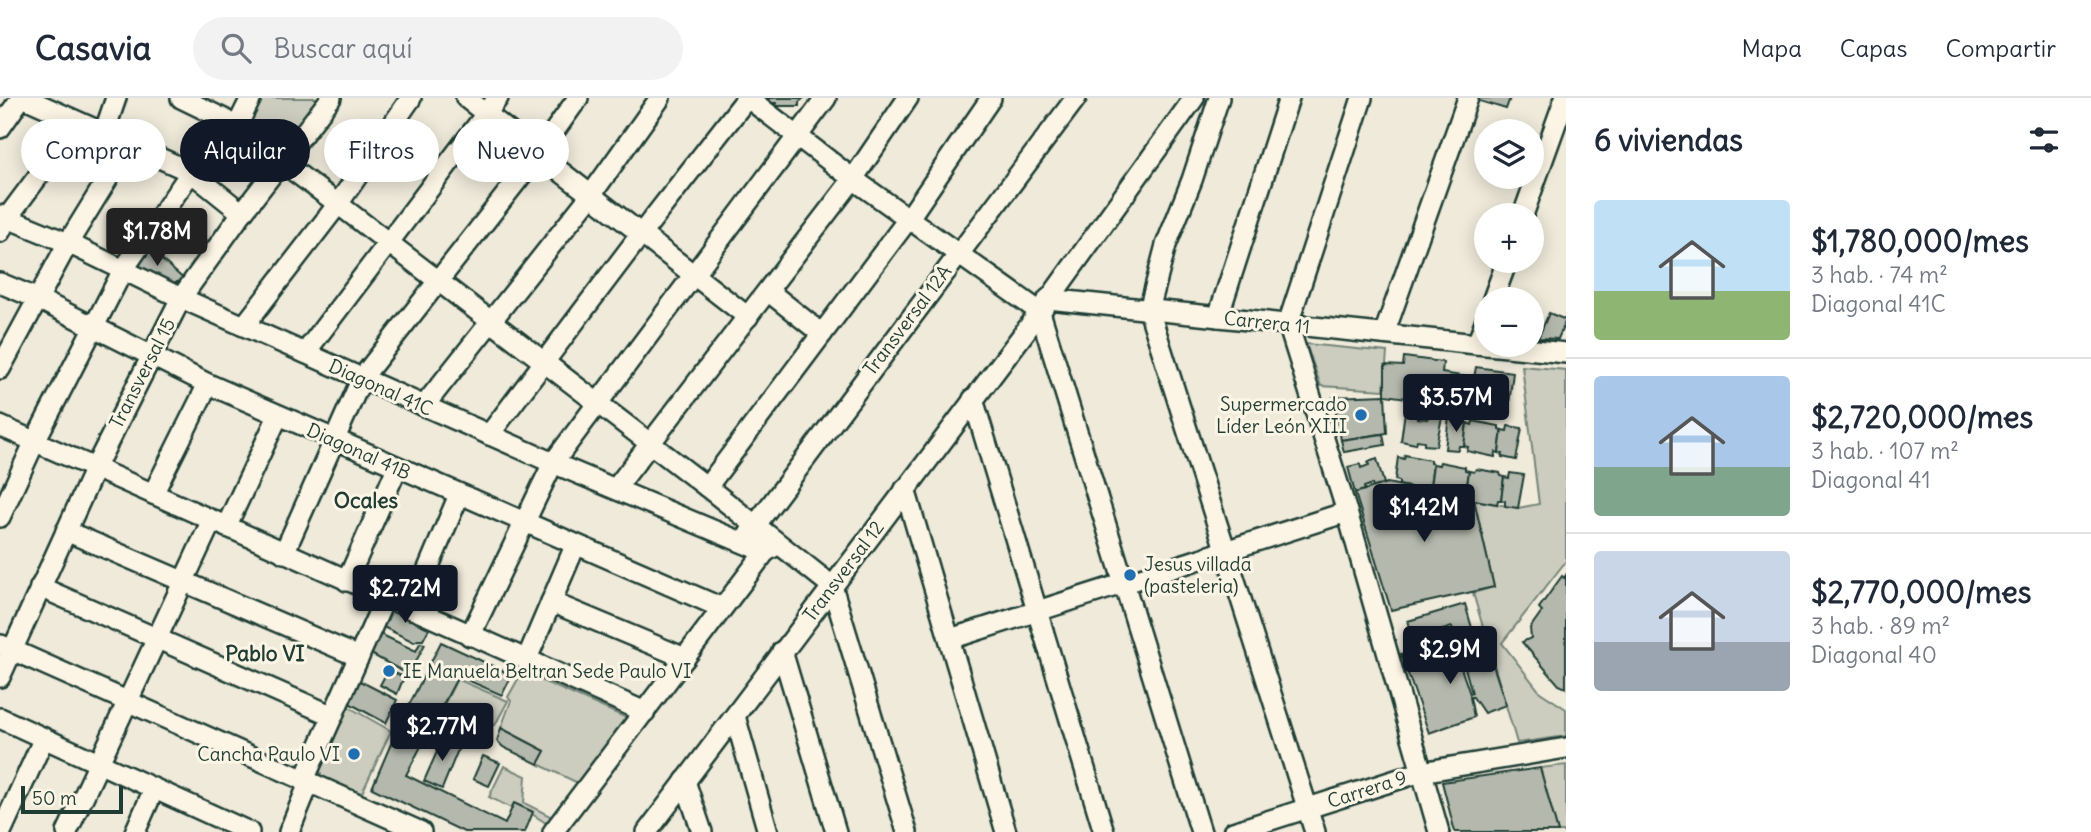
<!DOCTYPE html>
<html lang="es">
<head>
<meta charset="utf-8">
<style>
	:root { --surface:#fff; --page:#f2f2f3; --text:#1f2937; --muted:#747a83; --line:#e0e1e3; --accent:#111827 }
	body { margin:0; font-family:Delius,sans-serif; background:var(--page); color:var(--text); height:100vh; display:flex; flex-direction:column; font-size:26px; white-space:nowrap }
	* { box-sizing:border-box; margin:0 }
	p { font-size:23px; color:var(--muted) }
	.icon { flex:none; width:38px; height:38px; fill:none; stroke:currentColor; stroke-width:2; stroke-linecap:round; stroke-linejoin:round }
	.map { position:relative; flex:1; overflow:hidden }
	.side { display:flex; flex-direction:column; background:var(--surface); width:525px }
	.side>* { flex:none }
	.top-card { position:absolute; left:21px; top:21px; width:665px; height:63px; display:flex; gap:14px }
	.controls { position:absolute; left:1474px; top:21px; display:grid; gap:14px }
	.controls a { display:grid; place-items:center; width:70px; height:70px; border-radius:50%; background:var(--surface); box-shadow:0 4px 18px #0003; font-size:35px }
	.scale { position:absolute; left:21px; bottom:18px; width:102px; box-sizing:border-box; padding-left:7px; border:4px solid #1f3d34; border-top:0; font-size:19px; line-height:24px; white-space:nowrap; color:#1f3d34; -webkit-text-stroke:5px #fcf5e5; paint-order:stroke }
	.price { position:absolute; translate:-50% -60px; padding:0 16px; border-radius:7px; background:var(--accent); color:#fff; font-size:23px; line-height:46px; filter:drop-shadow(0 2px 4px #0008) }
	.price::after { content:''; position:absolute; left:50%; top:42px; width:21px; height:16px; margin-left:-10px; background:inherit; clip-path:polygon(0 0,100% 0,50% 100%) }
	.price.on { background:#222; color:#fff }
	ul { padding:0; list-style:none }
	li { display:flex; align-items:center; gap:21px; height:175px; padding:0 28px }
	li+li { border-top:2px solid var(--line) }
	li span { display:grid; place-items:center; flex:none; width:196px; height:140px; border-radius:7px; color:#555 }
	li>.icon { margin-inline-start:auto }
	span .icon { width:84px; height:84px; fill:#fffc; stroke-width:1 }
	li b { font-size:30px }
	h2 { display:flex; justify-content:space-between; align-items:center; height:84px; padding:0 28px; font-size:30px }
	.pill { padding:0 24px; border-radius:32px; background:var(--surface); box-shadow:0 4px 18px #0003; font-size:24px; line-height:63px }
	.pill.on { background:var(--accent); color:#fff }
	header { display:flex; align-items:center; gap:42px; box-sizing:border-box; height:98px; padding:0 35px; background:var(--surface); border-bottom:2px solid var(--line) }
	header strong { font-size:33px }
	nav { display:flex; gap:38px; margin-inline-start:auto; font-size:24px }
	.search { width:490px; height:63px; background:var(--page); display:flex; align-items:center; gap:18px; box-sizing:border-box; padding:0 24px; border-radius:38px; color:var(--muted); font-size:26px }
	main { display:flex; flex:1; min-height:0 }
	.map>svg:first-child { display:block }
</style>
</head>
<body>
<header>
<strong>Casavia</strong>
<div class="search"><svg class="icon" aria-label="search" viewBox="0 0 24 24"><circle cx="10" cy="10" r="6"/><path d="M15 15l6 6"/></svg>Buscar aquí</div>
<nav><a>Mapa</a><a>Capas</a><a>Compartir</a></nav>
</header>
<main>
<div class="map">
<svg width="1566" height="734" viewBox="0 0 1566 734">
	<rect width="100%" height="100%" fill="#efeada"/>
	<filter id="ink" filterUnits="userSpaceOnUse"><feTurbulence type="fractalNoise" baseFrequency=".0143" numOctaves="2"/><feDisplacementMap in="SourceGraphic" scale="14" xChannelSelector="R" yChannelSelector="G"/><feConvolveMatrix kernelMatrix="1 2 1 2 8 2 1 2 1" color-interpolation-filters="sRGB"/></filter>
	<g filter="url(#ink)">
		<g fill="#cccdbf" stroke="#76857a" stroke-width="2">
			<path d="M262,0h58l-35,46 -35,-21z"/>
			<path d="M1306,246l81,8 -3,38 -63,-4z"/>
			<path d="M1522,268l44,4v191l-64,82 38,49 26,17v27l-49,7 -44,-150 21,-6 -20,-87 44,8 21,-4z"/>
			<path d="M522,574l107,47 -49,65 -42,-20 7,-13 -44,-23 10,-27 -3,-4z"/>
			<path d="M457,581l51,22 -13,24 -16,-1 -12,20 -34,-17z"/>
			<path d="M347,608l44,25 -30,64 -42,-17 2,-5 -6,-3z"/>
			<path d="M1566,667v67h-8l-18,-64z"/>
			<path d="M504,668l22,10 -2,27 28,14 -6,6 -14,-9v-3l-18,-8 -3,5 -22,-11z"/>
		</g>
		<g fill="#b5b9ad" stroke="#1f3d34" stroke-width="2">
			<path d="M761,0h43l-5,4v4h-22l-1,-3h-8z"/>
			<path d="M1477,0h33l-4,11 -30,-9z"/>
			<path d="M147,149l39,34 -19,2 -32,-13z"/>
			<path d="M1549,215l17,7 -8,19 -20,-1z"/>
			<path d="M1404,259l39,5 -1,11 32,5 2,-11 37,5 -5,40 -123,-17v-30l18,1z"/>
			<path d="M1385,297l2,38 -46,7 -8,-43z"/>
			<path d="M1405,313l13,2 -1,5 10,1 2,-4 13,2 -6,29 -12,-1v-4l-7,-1 -1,4 -15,-3z"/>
			<path d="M1449,318l14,3 -1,3 5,1 -3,23h-5l-1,4 -13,-1z"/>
			<path d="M1473,323l26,5v3l3,1 -3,23 -3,-1 -1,5 -28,-6 1,-4 -4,-1 3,-23 5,2z"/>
			<path d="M1508,328l14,2 -6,32 -14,-3 1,-3 -4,-1 3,-23 5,1z"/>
			<path d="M1383,336l2,11 -41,7 -3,-12z"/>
			<path d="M1405,357l25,5v3l3,1 -3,23 -3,-1v5l-28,-6v-4l-4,-1 3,-23 6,2z"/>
			<path d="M1377,361l7,25 -11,4 -1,-4 -8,3 1,3 -10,3 -7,-26 12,-3 1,4 8,-3 -1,-3z"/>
			<path d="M1440,364l25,5v3l4,1 -3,22h-4v5l-28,-6 1,-4 -5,-1 3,-23 6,1z"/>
			<path d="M1476,371l24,4 1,3 3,1 -3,23h-3l-1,4 -28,-5 1,-4 -4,-2 3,-22 5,1z"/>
			<path d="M1510,375l14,2 -6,33 -13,-2v-5l-4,-1 3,-23 5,1z"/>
			<path d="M1387,385l87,17 20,87 -103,23 -36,-117z"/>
			<path d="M1566,477v113l-7,-3 -37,-43 9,-4 -1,-10 12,-17 -3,-3 23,-32 2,2z"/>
			<path d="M1465,506l12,41 -18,5 -7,-23 -38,12 -6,-18z"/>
			<path d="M390,508l41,19 -8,15h-5l-4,2 -33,-16z"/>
			<path d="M380,536l36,17 4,-8 5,1 -16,31 -38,-21z"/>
			<path d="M1451,541l19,55 2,-1 -7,-25 27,-6 14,43 -22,8 -11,-16h-3l4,20 -45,16 -28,-79z"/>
			<path d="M441,544l71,33 -10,20 -44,-19 -52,99 99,49 9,-21 19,9 -8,20h-61l-92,-44 33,-77 16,6 1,-3 -14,-7z"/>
			<path d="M388,572l16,7 -7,17 -17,-9z"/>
			<path d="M358,582l39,20 -11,23 -37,-20z"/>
			<path d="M501,630l44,23 -7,13 -35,-17 -6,-6z"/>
			<path d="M444,638l16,9 -18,44 -18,-8z"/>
			<path d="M483,658l17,7 -11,23 -16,-7z"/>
			<path d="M1540,670l18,64h-103l-13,-50z"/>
		</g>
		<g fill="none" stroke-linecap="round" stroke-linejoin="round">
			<defs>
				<g id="minor">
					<path d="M25,0l166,74 51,41"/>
					<path d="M181,0l43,21 114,85 369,283 125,99"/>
					<path d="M466,0l282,219"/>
					<path d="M748,0l105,81 187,133"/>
					<path d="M1219,0l-27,82 -26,65 -17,65 166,522"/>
					<path d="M1362,0l-74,226 59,188 92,320"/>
					<path d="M0,30l21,-30"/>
					<path d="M236,30l15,-30"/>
					<path d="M104,35l12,-35"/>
					<path d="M0,117l68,28 113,55 372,165 212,89"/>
					<path d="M1523,117l42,-117"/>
					<path d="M0,134l7,-14 71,-95"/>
					<path d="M0,185l36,15 172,86 514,224"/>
					<path d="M768,193l54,43"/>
					<path d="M1048,201l438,46"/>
					<path d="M1493,201l14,-38"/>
					<path d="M1040,214l161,520"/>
					<path d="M1218,219l71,-219"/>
					<path d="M244,228l94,-122 73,-106"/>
					<path d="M1384,236l84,-236"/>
					<path d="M1477,246l9,-24"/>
					<path d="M1487,247l79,8"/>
					<path d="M305,255l193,-255"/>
					<path d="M0,271l68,-126 61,-99"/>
					<path d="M973,301l131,433"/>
					<path d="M424,308l167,-211 69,-97"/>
					<path d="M0,328l645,286"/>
					<path d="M489,337l152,-201 106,-136"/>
					<path d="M707,389l202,-269 82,-120"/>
					<path d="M616,390l237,-309 55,-81"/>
					<path d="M905,391l101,343"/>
					<path d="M153,396l55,-110"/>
					<path d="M0,419l35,-76 88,-171 68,-98"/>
					<path d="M226,429l52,-111"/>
					<path d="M66,433l293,126"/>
					<path d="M749,436l327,-436"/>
					<path d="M284,455l78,-175 176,-224 40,-56"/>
					<path d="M347,483l50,-113"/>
					<path d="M832,488l75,246"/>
					<path d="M40,489l293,129"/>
					<path d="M551,504l134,56"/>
					<path d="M411,511l48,-114"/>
					<path d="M470,538l83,-173 273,-365"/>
					<path d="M950,541l397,-127"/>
					<path d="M1,547l420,187"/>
					<path d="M782,553l54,181"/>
					<path d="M526,563l49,-115"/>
					<path d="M0,579l95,-209 86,-170 61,-85 89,-115"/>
					<path d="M735,618l33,116"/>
					<path d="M0,620l249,114"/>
					<path d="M304,682l81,-182"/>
					<path d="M685,683l17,51"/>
					<path d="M1,734l43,-94"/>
					<path d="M67,734l145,-312"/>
					<path d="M135,734l19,-43"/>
					<path d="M289,734l20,-49"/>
					<path d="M553,734l212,-280 10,-6"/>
					<path d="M647,734l393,-520 154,-214"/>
					<path d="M1233,734l188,-60 145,-24"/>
				</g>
			</defs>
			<use href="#minor" stroke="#1f3d34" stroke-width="24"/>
			<use href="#minor" stroke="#fcf5e5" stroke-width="19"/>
		</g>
	</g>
	<g fill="#1f6fb2" stroke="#fcf5e5" stroke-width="2.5">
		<circle cx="1361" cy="317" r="7"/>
		<circle cx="1130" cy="477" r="7"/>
		<circle cx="389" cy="573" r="7"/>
		<circle cx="354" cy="656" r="7"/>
	</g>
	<g text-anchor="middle" stroke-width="6" stroke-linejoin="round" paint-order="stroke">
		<g font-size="19" fill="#1f3d34" stroke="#fcf5e5">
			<text transform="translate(907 222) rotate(-53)" y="7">Transversal 12A</text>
			<text transform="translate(1267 224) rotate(6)" y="7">Carrera 11</text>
			<text transform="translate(142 275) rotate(-63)" y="7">Transversal 15</text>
			<text transform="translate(381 289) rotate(24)" y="7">Diagonal 41C</text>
			<text transform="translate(359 353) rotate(24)" y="7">Diagonal 41B</text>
			<text transform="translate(843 473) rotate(-53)" y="7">Transversal 12</text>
			<text transform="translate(1367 691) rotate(-18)" y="7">Carrera 9</text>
		</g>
		<g font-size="19" fill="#1f3d34" stroke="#fcf5e5" text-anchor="end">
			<text x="1347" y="313">Supermercado<tspan x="1347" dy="22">Líder León XIII</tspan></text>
			<text x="1144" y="473" text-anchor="start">Jesus villada<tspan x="1144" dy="22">(pasteleria)</tspan></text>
			<text x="403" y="580" text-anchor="start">IE Manuela Beltran Sede Paulo VI</text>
			<text x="340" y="663">Cancha Paulo VI</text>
		</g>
		<g font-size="21" font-weight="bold" fill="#1f3d34" stroke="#fcf5e5">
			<text x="366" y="410">Ocales</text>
			<text x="265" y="563">Pablo VI</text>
		</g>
	</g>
</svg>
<div class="controls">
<a><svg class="icon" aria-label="layers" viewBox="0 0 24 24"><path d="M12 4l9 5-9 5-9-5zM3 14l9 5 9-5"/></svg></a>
<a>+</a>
<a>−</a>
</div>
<div class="scale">50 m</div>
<b class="price on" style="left:157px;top:170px">$1.78M</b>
<b class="price" style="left:1456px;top:336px">$3.57M</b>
<b class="price" style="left:1424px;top:446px">$1.42M</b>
<b class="price" style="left:405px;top:527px">$2.72M</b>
<b class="price" style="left:1450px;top:588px">$2.9M</b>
<b class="price" style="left:442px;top:665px">$2.77M</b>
<div class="top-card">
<a class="pill">Comprar</a>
<a class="pill on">Alquilar</a>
<a class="pill">Filtros</a>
<a class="pill">Nuevo</a>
</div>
</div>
<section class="side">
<h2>6 viviendas<svg class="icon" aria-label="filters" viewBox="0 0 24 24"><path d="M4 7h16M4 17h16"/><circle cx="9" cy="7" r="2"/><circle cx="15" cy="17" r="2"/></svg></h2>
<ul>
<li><span style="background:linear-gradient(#bfe0f5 65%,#8fb573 0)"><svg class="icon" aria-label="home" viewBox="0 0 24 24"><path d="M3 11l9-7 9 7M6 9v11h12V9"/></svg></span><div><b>$1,780,000/mes</b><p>3 hab. · 74 m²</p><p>Diagonal 41C</p></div></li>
<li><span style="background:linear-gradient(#a9c7e8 65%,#7fa58c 0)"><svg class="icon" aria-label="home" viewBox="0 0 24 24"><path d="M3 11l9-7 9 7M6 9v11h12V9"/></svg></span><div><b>$2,720,000/mes</b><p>3 hab. · 107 m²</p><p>Diagonal 41</p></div></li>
<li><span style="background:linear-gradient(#c9d6e8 65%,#9aa5b1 0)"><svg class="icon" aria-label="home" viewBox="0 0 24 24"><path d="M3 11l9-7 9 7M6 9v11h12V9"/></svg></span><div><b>$2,770,000/mes</b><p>3 hab. · 89 m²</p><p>Diagonal 40</p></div></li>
</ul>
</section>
</main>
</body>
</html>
